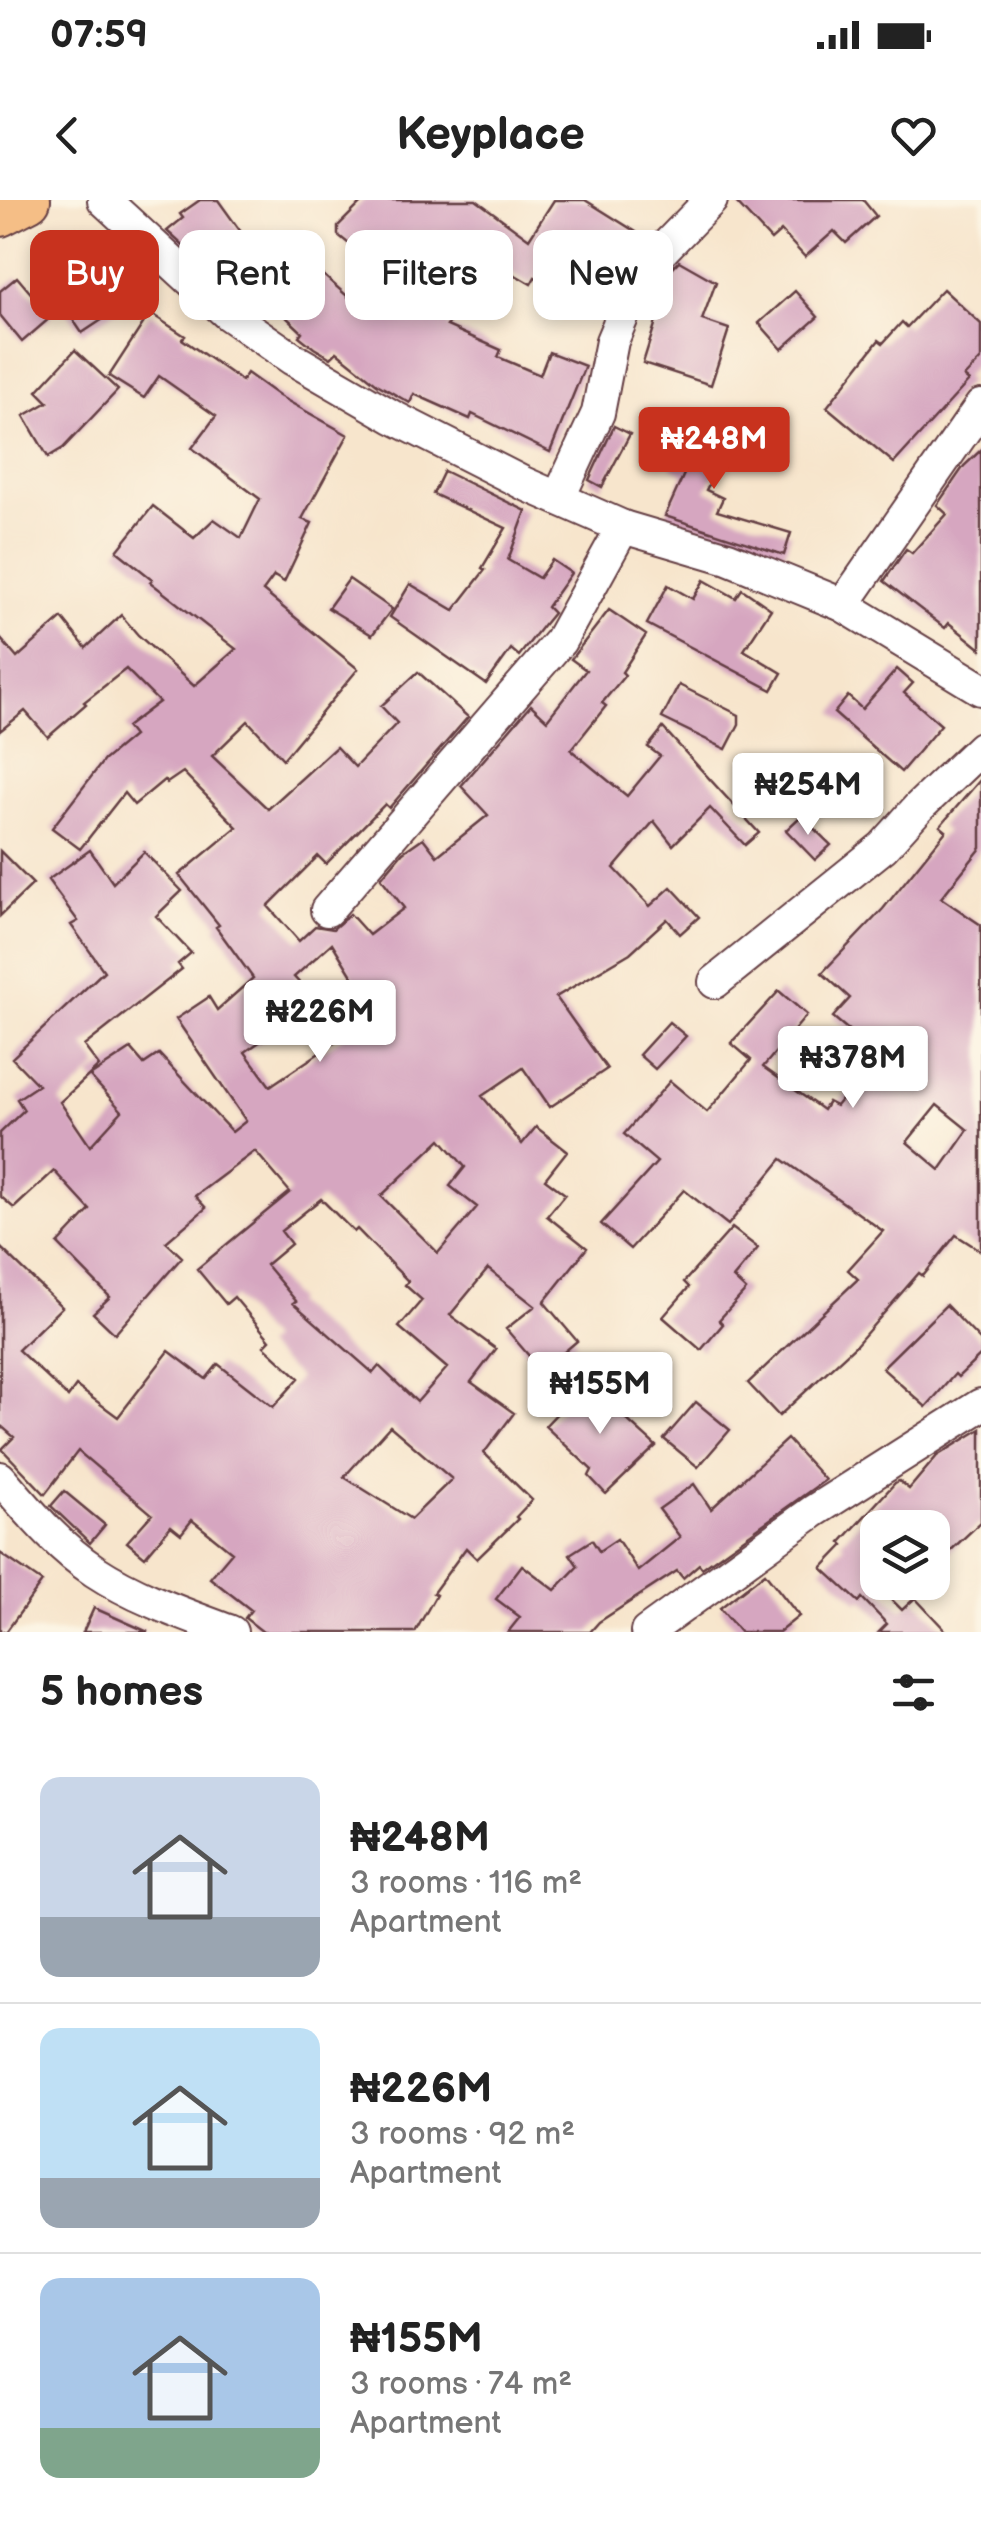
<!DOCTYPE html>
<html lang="en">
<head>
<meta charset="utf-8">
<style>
	:root { --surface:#fff; --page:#f2f2f2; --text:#222; --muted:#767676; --line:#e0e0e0; --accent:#c8321e }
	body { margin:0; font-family:"Balsamiq Sans",sans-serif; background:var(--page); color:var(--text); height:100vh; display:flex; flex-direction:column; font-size:38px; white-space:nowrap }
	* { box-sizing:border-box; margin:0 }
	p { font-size:32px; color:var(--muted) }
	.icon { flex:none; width:55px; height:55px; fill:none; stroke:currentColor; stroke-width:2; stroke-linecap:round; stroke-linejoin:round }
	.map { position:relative; height:1432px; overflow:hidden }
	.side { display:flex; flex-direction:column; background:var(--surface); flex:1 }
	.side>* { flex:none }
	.top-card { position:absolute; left:30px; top:30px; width:922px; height:90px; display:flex; gap:20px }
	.fabs { position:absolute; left:860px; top:1310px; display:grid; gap:20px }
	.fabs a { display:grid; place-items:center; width:90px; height:90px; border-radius:20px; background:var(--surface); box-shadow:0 5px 15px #0003; font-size:50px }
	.price { position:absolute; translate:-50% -85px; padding:0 22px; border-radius:10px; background:#fff; color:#222; font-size:32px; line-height:65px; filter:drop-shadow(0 2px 5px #0008) }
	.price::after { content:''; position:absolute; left:50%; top:60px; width:30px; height:22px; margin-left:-15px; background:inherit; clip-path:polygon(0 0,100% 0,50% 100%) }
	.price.selected { background:var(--accent); color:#fff }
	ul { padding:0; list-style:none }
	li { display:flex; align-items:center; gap:30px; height:250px; padding:0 40px }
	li+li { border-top:2px solid var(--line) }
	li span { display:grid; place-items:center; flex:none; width:280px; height:200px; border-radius:20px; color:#555 }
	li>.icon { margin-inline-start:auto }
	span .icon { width:120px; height:120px; fill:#fffc; stroke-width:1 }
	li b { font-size:42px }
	h2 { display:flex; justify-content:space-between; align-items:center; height:120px; padding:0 40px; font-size:42px }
	.chip { padding:0 35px; border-radius:20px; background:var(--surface); box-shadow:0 5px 15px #0003; font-size:35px; line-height:90px }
	.chip.selected { background:var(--accent); color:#fff }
	.status { display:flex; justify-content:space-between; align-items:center; height:70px; padding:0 50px; background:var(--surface); direction:ltr }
	.status svg { height:28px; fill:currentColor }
	header { display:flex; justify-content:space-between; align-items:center; height:130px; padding:0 40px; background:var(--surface); font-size:45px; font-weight:700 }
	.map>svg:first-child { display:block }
</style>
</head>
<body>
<div class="status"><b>07:59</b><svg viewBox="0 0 49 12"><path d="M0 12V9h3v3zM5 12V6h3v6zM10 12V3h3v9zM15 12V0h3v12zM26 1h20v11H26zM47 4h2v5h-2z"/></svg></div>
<header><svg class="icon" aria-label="back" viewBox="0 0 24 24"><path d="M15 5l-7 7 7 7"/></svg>Keyplace<svg class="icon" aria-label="heart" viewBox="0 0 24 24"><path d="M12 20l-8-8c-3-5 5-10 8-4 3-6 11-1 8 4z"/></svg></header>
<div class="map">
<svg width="981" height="1432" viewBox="0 0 981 1432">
	<rect width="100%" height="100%" fill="#fcf5e5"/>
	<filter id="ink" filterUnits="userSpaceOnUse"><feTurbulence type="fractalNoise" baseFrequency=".01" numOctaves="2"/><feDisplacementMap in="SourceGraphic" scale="20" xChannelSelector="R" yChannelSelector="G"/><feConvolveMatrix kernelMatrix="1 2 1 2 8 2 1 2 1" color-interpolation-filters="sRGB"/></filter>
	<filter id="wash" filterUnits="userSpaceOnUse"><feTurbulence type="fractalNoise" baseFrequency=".0048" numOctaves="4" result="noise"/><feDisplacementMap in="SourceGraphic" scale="40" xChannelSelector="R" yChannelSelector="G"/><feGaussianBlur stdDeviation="2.25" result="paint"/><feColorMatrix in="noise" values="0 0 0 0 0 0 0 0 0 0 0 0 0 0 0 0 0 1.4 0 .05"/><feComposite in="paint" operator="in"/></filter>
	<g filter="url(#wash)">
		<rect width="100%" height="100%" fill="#f7e5cc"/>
		<g id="blocks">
			<g fill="#d6a6c0" fill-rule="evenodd">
				<path d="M200,0h18l41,57 -32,23 -26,-38 -11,10 -23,-21 16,-13 -3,-4z"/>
				<path d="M364,0h112l53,39 25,-39h31l51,32 -48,76 -53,-31 -4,7 -33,-19 -5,8 -58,-42 -30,36 55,42 -13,17 54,24 -3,7 42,18 9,-23 36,14 -35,86 -78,-38 -2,5 -56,-25 -4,9 -7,-4 -26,-15 -40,-32 -6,6 -17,-10 -15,-12 3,-4 -36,-34 39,-39 50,44 26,-33 -43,-35v-9z"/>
				<path d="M734,0h129l13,16 -30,27 -12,-12 -29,26 -24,-26 -10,9z"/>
				<path d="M110,51l34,41 -62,41 -25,-37 34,-23 -3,-3z"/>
				<path d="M679,61l37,21 -14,38 27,9 -18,56 -68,-22 20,-64 -10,-4 5,-12z"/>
				<path d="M17,77l34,40 -29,25 -22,-27v-24z"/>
				<path d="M943,89l38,35v35l-17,18 5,4 -75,82 -67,-56 52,-67 4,3 19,-21 5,5z"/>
				<path d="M795,91l23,26 -36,32 -23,-26z"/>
				<path d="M150,113l35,23 -3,3 60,42 5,-8 32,23 69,39 -46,84 10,4 -28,59 -10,-6 -11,15 95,78 -75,90 -35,-38 -36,35 56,53 68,-62 19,20 42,-44 -16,-17 37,-34 50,45 -79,91 -4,-4 -59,60 -8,-8 -50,50 31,35 16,-15 18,3 17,-15 19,21 35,-27 -23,-30 22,-26 20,-14 14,18 51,-41 -27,-29 70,-81 16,15 39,-50 -15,-11 38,-49 37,25 -24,37 3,3 -23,28 4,3 -35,44 56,46 33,-40 -12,-9 15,-19 96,105 -14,12 -35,-37 -37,37 -19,-24 -40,47 36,38 21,-19 28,30 -19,17 -13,-15 -37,34 -74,44 51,72 -57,38 -27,-39 -41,28 40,48 14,-17 31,24 -22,28 20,15 -18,22 40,32 -43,54 33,39 -35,30 -36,-42 29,-23 -47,-37 -38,46 46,34 -25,33 43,31 -30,40 48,47 -16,17 2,2 -41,40 -11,-11 -33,45 3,2 -21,37h-152l-18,-14 6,-8 -41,-32 22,-26 -40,-32 -11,14 -10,-8 -26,31 -18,-15 25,-28 -74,-63 -33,43 -43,-45 12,-12 -14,-12v-178l62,60 -44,43 50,47 8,-11 42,31 51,-66 37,28 12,-15 55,43 26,-29 -35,-32 6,-6 -36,-43 -8,7 -29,-35 93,-77 -35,-41 -60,45 11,12 -40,34 16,15 -67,77 -22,-21 17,-16 -52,-53 32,-34 -36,-39 -40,37 -14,-12v-63l24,-23 -7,-11 21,-14 -26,-27 92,-87 -33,-46 7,-4 -30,-41 42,-30 23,33 31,-31 38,39 -26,25 35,37 -13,11 4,5 -98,77 15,20 -39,36 30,44 32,-35 -32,-35 41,-27 13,15 15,-10 73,78 14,-11 -70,-102 33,-22 8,13 36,-32 -37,-51 3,-2 -40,-50 58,-48 -54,-55 -16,11 -3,-3 -30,25 -10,-12 -44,56 -28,-21 52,-68 29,-24 -7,-9 33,-25 -33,-33 -42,33 2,2 -38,33 -23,-26 -25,20v-93l17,20 45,-40 24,30 35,-33 17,20 56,51 42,-37 -86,-67 2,-3 -35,-28 36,-45 41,32 20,-19 27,19 19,-39 -68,-51 24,-32 -57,-40 -15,22 -35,-22zM332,743l44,72 -106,71 -25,-34 42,-29 1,2 28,-24 -22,-24zM441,939l24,28 -15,19 27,21 -39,46 -57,-57zM321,999l33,33 3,-3 51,52 -3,4 17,15 -23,27 48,41 -30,34 -38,-36 -6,7 -80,-70 3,-2 -30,-36 25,-21 -10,-13zM390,1226l62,53 -41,40 -67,-42z"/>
				<path d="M75,150l43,40 -55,58 -15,9 -24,-41 24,-14 -11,-11z"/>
				<path d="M696,218l37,19 -27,53 17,8 -6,13 74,22 -7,22 -119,-39 19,-42 -13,-7z"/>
				<path d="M614,226l16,8 -28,53 -13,-7z"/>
				<path d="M981,250v199l-32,-26 -4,5 -61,-47 22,-32 6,4 35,-39 -10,-9 27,-39z"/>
				<path d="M444,271l82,40 -18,49 31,18 13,-18 19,13 -24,34 6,6 -9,11 -25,32 -8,-7 -25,35 -96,-67 20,-33 44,26 31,-40 -3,-2 24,-40 -73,-34z"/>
				<path d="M349,379l43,30 -20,26 -44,-27z"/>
				<path d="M704,380l32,18 6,-9 29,20 -27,41 38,23 -10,17 -125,-66 21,-39 25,14z"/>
				<path d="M897,469l16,14 -9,10 37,32 -40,47 -67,-59 14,-17 14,13z"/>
				<path d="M679,485l60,30v9l-13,25 -64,-31z"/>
				<path d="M981,579v69l-40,50 40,27v326l-25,-16 -33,41 -4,-3 -63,72 -77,71 -31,-33 110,-104 -10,-9 35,-39 -101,-72 -54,66 -44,-35 -54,59 -29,-25 56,-62 -33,-28 46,-53 37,31 44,-52 -20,-17 48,-52 28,24 -44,52 60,43 5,-8 8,4 40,-49 -8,-7 2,-2 -37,-31 17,-19 -28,-25 61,-64 63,-78 -6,-5zM937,905l31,25 -28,40 -33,-28z"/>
				<path d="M801,616l30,29 -16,15 -29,-30z"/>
				<path d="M0,651l33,33 -33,32z"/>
				<path d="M669,822l17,14 -31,33 -16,-14z"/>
				<path d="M732,1028l26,20 -25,30 13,12 -27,30 4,4 -22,26 -38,-33 26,-30 -5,-5z"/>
				<path d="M946,1105l35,36v14l-23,22 -3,-3 -29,33 -44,-39z"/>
				<path d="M589,1180l17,16 -2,3 52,47 -50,48 -17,-18 3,-6 -47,-44z"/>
				<path d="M696,1202l34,28 -32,37 -34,-28z"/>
				<path d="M981,1229v93l-49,46v-40h-54v58l24,24 13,-12 32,34h-68l8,-8 -25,-26 -3,4 -37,-34 22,-23 -3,-3 54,-59 4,-2 10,8 28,-33z"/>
				<path d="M787,1239l38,41 -123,88 -3,-4 -16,14 -6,-7 -78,51 -9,10h-82l12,-15 -24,-18 26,-34 33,25 23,-24 -8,-12 22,-14 7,11 18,-12 21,32 42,-34 -21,-28 35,-25 17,25z"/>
				<path d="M64,1291l41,34 -15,18 -39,-37z"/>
				<path d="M0,1353l42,29 -36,50h-6z"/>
				<path d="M765,1373l34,43 -20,16h-39l-20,-24z"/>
				<path d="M94,1408l54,24h-65z"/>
			</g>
		</g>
	</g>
	<g filter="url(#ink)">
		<use href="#blocks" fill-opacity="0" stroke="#643d43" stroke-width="2.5"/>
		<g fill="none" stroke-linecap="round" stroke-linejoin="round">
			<defs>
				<g id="minor">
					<path d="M104,0l124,114 65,45 100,58 130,66 100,44 105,31 115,47 138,84"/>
					<path d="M559,297l39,-84 14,-72 29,-69 70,-72"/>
					<path d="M843,405l138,-199"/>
					<path d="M327,710l233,-269 63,-114"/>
					<path d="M715,782l168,-135 36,-40 62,-59"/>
					<path d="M0,1278c29,33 58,69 95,93 41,27 91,44 136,61"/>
					<path d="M647,1432l167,-121 167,-106"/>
				</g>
				<path id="major" d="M0,15l29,-15"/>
			</defs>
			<use href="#minor" stroke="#643d43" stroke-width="36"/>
			<use href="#major" stroke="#643d43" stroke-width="46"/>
			<use href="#minor" stroke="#fff" stroke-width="32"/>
			<use href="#major" stroke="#f5be86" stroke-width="42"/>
		</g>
	</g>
</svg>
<div class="fabs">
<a><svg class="icon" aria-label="layers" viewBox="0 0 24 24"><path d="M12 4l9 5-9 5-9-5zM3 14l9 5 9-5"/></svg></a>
</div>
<b class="price selected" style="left:714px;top:292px">₦248M</b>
<b class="price" style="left:808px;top:638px">₦254M</b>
<b class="price" style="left:320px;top:865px">₦226M</b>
<b class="price" style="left:853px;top:911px">₦378M</b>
<b class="price" style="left:600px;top:1237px">₦155M</b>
<div class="top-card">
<a class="chip selected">Buy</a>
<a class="chip">Rent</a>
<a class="chip">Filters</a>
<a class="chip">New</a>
</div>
</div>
<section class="side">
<h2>5 homes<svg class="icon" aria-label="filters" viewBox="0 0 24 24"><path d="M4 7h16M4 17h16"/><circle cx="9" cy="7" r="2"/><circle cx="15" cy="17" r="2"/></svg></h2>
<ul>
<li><span style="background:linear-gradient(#c9d6e8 70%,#9aa5b1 0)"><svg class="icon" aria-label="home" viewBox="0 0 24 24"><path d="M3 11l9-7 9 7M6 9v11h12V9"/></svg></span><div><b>₦248M</b><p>3 rooms · 116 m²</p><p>Apartment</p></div></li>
<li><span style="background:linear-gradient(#bfe0f5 75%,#9aa5b1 0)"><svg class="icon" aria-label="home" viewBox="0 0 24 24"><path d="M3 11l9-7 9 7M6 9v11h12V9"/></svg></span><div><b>₦226M</b><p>3 rooms · 92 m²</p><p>Apartment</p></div></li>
<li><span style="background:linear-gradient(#a9c7e8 75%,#7fa58c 0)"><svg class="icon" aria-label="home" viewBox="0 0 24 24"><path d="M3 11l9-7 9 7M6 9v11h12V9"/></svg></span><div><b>₦155M</b><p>3 rooms · 74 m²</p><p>Apartment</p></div></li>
</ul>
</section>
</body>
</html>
